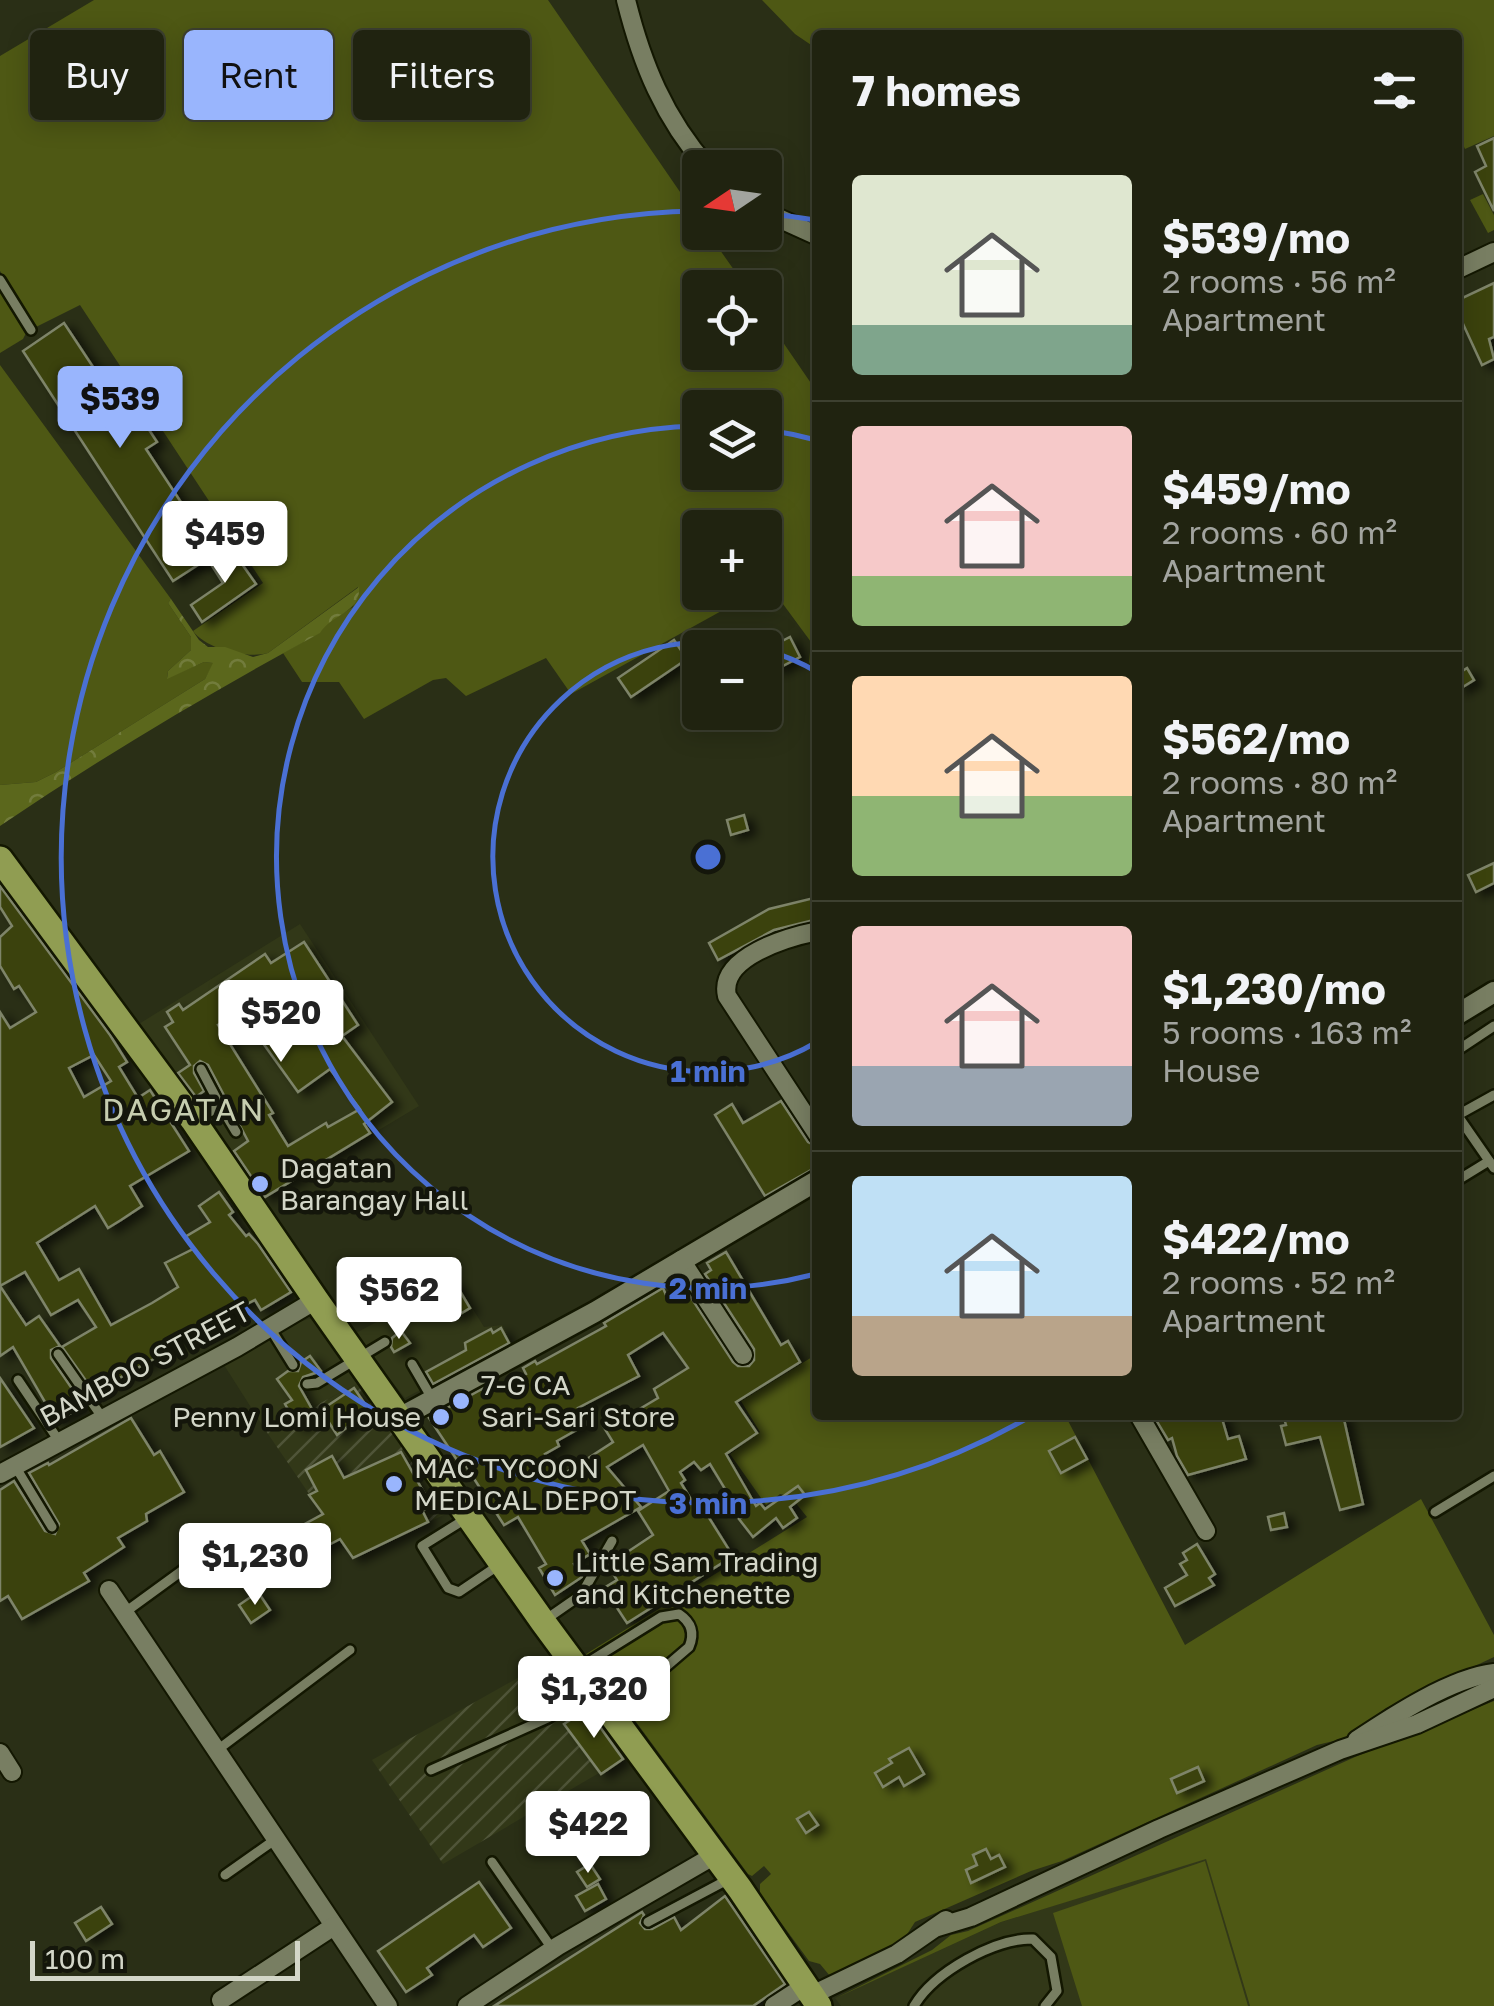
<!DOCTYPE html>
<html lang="en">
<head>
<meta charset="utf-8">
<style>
	:root { --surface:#202310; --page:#2d2f1e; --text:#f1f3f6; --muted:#a2a49f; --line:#3d4030; --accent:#99b5fd }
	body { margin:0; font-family:"Golos Text",sans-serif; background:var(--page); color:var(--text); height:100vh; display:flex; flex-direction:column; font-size:38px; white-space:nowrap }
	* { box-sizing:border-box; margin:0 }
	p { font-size:32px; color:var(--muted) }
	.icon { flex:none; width:55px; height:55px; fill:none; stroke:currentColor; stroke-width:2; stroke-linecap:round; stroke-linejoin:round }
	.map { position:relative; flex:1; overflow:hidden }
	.details { position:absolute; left:812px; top:30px; width:650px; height:1390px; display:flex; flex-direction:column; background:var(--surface); border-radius:10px; box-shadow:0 5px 25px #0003,0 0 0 2px var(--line) }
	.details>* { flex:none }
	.top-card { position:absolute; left:30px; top:30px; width:632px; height:90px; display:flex; gap:20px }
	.needle { width:65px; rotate:257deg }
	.controls { position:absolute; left:682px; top:150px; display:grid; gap:20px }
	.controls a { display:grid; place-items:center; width:100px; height:100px; border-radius:10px; background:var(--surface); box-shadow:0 5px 25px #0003,0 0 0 2px var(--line); font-size:50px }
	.scale { position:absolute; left:30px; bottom:25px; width:270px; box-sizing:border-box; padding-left:10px; border:5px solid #d3d6c8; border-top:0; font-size:28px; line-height:35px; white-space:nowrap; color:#d3d6c8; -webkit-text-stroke:8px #14160b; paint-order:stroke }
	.price { position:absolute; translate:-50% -85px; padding:0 22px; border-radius:10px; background:#fff; color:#222; font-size:32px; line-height:65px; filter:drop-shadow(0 2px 5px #0008) }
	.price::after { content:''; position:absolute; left:50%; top:60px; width:30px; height:22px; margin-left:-15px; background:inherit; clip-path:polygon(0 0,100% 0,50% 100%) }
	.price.selected { background:var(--accent); color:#111 }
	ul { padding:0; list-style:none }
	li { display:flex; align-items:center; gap:30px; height:250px; padding:0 40px }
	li+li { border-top:2px solid var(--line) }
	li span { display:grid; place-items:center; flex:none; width:280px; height:200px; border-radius:10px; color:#555 }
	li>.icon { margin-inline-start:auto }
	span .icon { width:120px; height:120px; fill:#fffc; stroke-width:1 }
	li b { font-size:42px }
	h2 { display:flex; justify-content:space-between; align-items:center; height:120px; padding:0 40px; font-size:42px }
	.chip { padding:0 35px; border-radius:10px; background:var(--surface); box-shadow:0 5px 25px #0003,0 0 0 2px var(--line); font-size:35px; line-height:90px }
	.chip.selected { background:var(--accent); color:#111 }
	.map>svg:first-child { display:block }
</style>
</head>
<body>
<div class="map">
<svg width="1494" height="2006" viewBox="0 0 1494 2006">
	<defs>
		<pattern id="industrial-furrows" width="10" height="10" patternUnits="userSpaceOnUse" patternTransform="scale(2.5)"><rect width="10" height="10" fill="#323818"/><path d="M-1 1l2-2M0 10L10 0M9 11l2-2" fill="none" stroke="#4f5438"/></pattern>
		<pattern id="forest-crowns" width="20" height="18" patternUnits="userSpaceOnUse" patternTransform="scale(2.5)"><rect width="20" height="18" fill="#5b671c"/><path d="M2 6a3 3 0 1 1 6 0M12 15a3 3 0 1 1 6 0" fill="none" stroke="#727c3c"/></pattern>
		<filter id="shadow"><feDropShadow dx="8" dy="4.5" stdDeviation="5" flood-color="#0009"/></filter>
	</defs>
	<rect width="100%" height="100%" fill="#2a2f16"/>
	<g fill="#323818">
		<path d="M300,924l119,182 -142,85 -17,-25 -15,11 -111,-150z"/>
		<path d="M455,1280l29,47 18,-2 10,18 -107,55 -51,-64z"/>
		<path d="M313,1318l48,64 -95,49 -42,-66 74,-43z"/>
		<path d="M1206,1858l44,148h-409l-6,-8 166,-76z"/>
	</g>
	<g fill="url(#industrial-furrows)">
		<path d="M361,1382l91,129 -99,47 -87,-127z"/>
		<path d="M555,1657l68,102 -180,105 -71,-104z"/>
	</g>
	<g fill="#4e5814" fill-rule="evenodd">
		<path d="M94,0h454l152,221v11l8,1 38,54 -46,1v64h65v-36l52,76v287l-8,-17 2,-20 -42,-57 -4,1v-58h-65v64l54,1 -183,101 -25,-36 -80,38 -20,-18 -13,2 -69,39 -25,-37h-37l-19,-29 36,-20 7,-10 27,-16 5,-20 -90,66c-21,6 -62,-4 -75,-22l70,-48 -183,-278 -44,22 -36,-56v-215zM700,408h65v64h-65z"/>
		<path d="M762,0h732v136l-29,13 -7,-15v-99h-640l-1,14 -22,-15z"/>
		<path d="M1483,194l11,21v15l-6,3 -18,-33z"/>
		<path d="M0,292l26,41 -3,6 -23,14z"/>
		<path d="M0,365l171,234 -3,4 23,34v13l-23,21 -1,7 37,-16 10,1 -9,16 -149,93 -20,10 -36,3z"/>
		<path d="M817,1354l1,61h247l120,230 236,-146 73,136v22l-108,51 -40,30 -29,7 -255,116 -31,10 -116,51 -11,17 -14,9 -60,28 -10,-12 -11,-3 -49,-67v-10l11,-10 -7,-8 -12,10 -4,-2 -162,-220 221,-137 -17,-21 -10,-2 -14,11 -36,-51 30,-22 -19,-31z"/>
		<path d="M1494,1701v305h-244l-44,-147 -205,63 -165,76 96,-48 19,-15 17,-4 387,-174z"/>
		<path d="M1205,1861l43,145h-166l-29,-93z"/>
	</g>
	<path fill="url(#forest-crowns)" d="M359,587c2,26 -28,27 -39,46 -110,60 -217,123 -320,193v-41l36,-3 20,-10 149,-93 8,-16 -9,-1 -37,17 1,-8 23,-21v-13l-23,-34 3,-4 28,41 9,7h17l28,10 15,-4z"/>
	<g fill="#3b430e" stroke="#7e8469" stroke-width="2.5" fill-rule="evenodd" filter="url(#shadow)">
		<path d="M1494,138v73l-19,-39 11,-6 -9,-20z"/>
		<path d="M1494,283v54l-5,2 5,20 -12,6 -24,-52v-13z"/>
		<path d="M64,323l62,94 10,-7 21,32 -11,7 69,105 -42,27 -150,-230z"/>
		<path d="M232,550l24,34 -54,38 -11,-17 32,-22 -12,-19z"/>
		<path d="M790,637l10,20 -25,13 -10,-20z"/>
		<path d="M674,640l13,19 -56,38 -13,-19z"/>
		<path d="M1467,668l7,12 -16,10v-16z"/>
		<path d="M744,815l4,15 -17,5 -4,-15z"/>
		<path d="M1494,863v20l-18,9 -8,-17z"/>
		<path d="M0,886l110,149 17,27 -8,5 19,31 12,-8 39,61 -59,35 12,20 -21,14 -13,8 -13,-22 -58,37 22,37 20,-11 32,56 41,-22 26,-16 -13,-24 28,-14 -8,-12 25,-15 -11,-16 20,-14 14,20 -4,3 17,21 3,-2 9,10 33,48 -30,18 -6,-10 -26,13 4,8 -25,13 -4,-7 -38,19 2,5 -74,41 -32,-45 34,-20 -18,-27 -27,15 -26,-43 -25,14 26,39 13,-9 21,30 -9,4v8l33,48 -28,15 -43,-74 -13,9v-344l10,16 26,-16 -17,-26 -5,3 -14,-23v-29l12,-11 -12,-19zM94,1055l17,26 -27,16 -15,-29z"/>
		<path d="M818,897v22l-44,11 -56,30 -9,-17 60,-34z"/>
		<path d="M304,942l54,83 -16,11 50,66 -28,22 6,9 -105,64 -31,-46 14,-10 -40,-76 -8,-4 -6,5v7l10,18 -8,6 -18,-24 12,-8 -25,-38 8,-5 -6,-10 12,-8 4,6 82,-56 6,9zM240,1011l58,81 32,-23 30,40 -32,18 -2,-4 -38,23 -19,-31 4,-2 -55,-88z"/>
		<path d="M781,1101l27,41 10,5v19l-53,30 -50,-81 17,-11 11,19z"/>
		<path d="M726,1252l55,93 7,-4 12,21 -64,40 21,31 -31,21 30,52 4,-3 5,6 33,-23 7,9 -15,12 7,11 -14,10 -7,-10 -23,19 -14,-18 3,-2 -32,-53 -9,6 -7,-8 -14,10 5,8 -4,3 15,25 5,-3 32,51 -106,67 -23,-35 13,-8 -9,-15 45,-30 -15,-24 31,-20 -26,-46 -36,22 34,40 -59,34 8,13 -16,10 8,13 -27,18 -16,-27 7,-4 -28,-47 -14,8 -44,-68 -3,3 -28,-42 66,-36 6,7 25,-15 -3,-6 12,-7 2,3 69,-38 -2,-3 59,-35 3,7 15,-13 52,80 5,4h11l5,-6v-11l-49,-75 6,-4 -4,-7zM663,1333l25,35 -34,21 4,9 -37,22 -2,-4 -16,10 10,16 -54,35 -14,-23 14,-8 -2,-5 30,-17 -9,-16 61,-32 -11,-21z"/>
		<path d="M454,1281l16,27 -15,9 -16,-27z"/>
		<path d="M501,1328l8,15 -76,41 -7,-12 40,-22 -1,-7 26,-14 2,4z"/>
		<path d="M401,1331l9,12 -16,9 -3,-5 1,-9z"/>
		<path d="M310,1356l11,15 -18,6 -4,9 18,32 -19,9 -13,-23 7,-4 -15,-21 11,-8h10l3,-9z"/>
		<path d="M0,1378l34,50 -34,19z"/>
		<path d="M354,1388l15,22 -32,25 -16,-25z"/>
		<path d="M1153,1415h68l7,24 11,-3 7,23 -58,16 -11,-19 -5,-18 -4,2z"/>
		<path d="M1283,1415h60l20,89 -23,6 -20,-73 -34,8 -5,-19 5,-1z"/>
		<path d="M131,1418l23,37 6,-4 24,41 -38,22 1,7 -29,17 6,9 -40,26 5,8 -67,38 -14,-23 -8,5v-111l14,-9 31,50 10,3 4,-10 -30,-51 19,-10 1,2z"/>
		<path d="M1075,1437l12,22 -26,14 -12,-22z"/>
		<path d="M401,1452l31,55 -10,3 6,12 -75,36 -13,-19 -25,13 -14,-26 22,-12 -14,-19 8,-4 -11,-21 26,-14 12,22z"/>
		<path d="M1284,1513l3,14 -16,3 -3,-13z"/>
		<path d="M1197,1544l18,30 -6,4 5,7 -39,21 -10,-18 22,-13 -7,-11 7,-4 -4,-7z"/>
		<path d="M258,1592l12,18 -19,13 -12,-18z"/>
		<path d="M587,1709l36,50 -22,15 -37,-50z"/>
		<path d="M909,1748l15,26 -20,12 -5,-9 -16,10 -8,-14 17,-10 -3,-4z"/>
		<path d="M1198,1767l6,14 -27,12 -6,-14z"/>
		<path d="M809,1812l9,13 -12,8 -9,-14z"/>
		<path d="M986,1849l5,10 8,-4 6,12 -34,16 -5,-13 11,-5 -4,-10z"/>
		<path d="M590,1864l10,15 -13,8 -10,-15z"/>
		<path d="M479,1882l32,46 -28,19 -9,-12 -47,33 5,7 -26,17 -28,-41z"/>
		<path d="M598,1884l8,15 -21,12 -9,-15z"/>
		<path d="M725,1896l60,88 -32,22h-259l148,-94 2,3 -4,8 5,6h7l22,-12 7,13z"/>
		<path d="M101,1907l11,17 -26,17 -11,-18z"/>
	</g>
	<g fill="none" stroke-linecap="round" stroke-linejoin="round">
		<defs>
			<g id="service">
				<path d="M0,280l31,50"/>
				<path d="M1458,1050l36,-24"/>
				<path d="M221,1107l15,25"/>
				<path d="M1458,1115l36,-20"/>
				<path d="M1458,1116l36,52"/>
				<path d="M195,1118l26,-11 -20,-38"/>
				<path d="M1458,1180l31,-19"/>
				<path d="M270,1328l23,37"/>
				<path d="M58,1354l44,63"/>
				<path d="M412,1364l21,36"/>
				<path d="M18,1380l41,61"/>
				<path d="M307,1384l10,-1 68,-41"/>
				<path d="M15,1466l37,61"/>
				<path d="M1435,1512l59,-36"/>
				<path d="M467,1518l-45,28 26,42 11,4 40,-27"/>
				<path d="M124,1613l59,-43"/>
				<path d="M545,1620l36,-25 31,-54"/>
				<path d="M579,1668l82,-51 18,-3c12,8 16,19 10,33l-76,65"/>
				<path d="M216,1751l134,-101"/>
				<path d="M431,1770l119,-53 40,-26"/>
				<path d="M492,1862l61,88"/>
				<path d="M225,1875l51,-36"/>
				<path d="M648,1922l81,-43"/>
				<path d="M914,2006c20,-34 81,-68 119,-67l18,18 6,34 -12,15"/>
			</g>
			<g id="minor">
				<path d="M626,0c16,64 38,118 82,168"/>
				<path d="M765,212l53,24"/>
				<path d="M1458,269l36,-17"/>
				<path d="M818,931c-30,6 -100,26 -91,65l91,139"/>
				<path d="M681,1260l62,95"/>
				<path d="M1139,1415l67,116"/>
				<path d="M0,1474l237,-127 79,-47"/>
				<path d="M109,1590l279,416"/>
				<path d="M1357,1740c36,-24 94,-62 137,-67"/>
				<path d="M0,1753l12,19"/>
				<path d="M938,1927l33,-10 188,-88 181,-79 77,-26 77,-36"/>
				<path d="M812,1995l85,-41 49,-34"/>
				<path d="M221,2000l113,-74"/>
				<path d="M467,2006l91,-60 157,-91"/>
				<path d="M774,2006l31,-20"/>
			</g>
			<g id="tertiary">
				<path d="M1458,1014l36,-22"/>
				<path d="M401,1417l194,-105 223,-132"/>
			</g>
			<path id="primary" d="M0,859l193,261 123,180 227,322 197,267 79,117"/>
		</defs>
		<use href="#service" stroke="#131701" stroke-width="14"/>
		<use href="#minor" stroke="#131701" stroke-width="22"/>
		<use href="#tertiary" stroke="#131701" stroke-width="25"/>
		<use href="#primary" stroke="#131701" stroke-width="30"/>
		<use href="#service" stroke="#787e62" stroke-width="9"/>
		<use href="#minor" stroke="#787e62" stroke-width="18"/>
		<use href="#tertiary" stroke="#787e62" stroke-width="20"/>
		<use href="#primary" stroke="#909d52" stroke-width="25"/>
	</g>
	<g fill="none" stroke="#4a70d4" stroke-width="5">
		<path d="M817 1042A215 215 0 1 1 755 647M765 650A215 215 0 0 1 817 672"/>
		<path d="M816 1274A431 431 0 1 1 697 426M768 430A431 431 0 0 1 816 440"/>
		<path d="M1031 1416A646 646 0 1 1 697 211M770 214A646 646 0 0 1 815 220"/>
	</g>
	<g fill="#99b5fd" stroke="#14160b" stroke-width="4">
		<circle cx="260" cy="1184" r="10"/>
		<circle cx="461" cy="1401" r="10"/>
		<circle cx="441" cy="1417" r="10"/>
		<circle cx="394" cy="1484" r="10"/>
		<circle cx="555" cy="1578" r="10"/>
	</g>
	<g text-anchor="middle" stroke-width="9" stroke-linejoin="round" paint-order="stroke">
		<g font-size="28" fill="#d3d6c8" stroke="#14160b" text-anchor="start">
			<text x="280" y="1178">Dagatan<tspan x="280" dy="32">Barangay Hall</tspan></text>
			<text x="481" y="1395">7-G CA<tspan x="481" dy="32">Sari-Sari Store</tspan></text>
			<text x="421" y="1427" text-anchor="end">Penny Lomi House</text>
			<text x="414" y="1478">MAC TYCOON<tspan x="414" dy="32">MEDICAL DEPOT</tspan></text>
			<text x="575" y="1572">Little Sam Trading<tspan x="575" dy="32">and Kitchenette</tspan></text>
		</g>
		<g font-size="28" fill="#d3d6c8" stroke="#14160b">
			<text transform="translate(145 1364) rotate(-28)" y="10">BAMBOO STREET</text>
		</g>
		<g font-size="32" letter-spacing="2.5" fill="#c6cdaf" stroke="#14160b">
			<text x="184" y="1121">DAGATAN</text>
		</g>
	</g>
	<circle cx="708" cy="857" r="15" fill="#4a70d4" stroke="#14160b" stroke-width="5"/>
	<g font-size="30" text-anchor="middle" font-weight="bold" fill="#4a70d4" stroke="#14160b" stroke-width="9" stroke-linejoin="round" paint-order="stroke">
		<text x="708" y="1082">1 min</text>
		<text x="708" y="1299">2 min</text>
		<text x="708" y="1514">3 min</text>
	</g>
</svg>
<div class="controls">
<a><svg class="needle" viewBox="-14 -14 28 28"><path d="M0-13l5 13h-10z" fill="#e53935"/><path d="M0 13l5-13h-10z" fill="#a2a49f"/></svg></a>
<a><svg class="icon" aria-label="locate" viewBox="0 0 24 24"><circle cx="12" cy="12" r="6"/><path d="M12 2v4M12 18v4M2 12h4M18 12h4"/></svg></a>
<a><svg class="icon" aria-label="layers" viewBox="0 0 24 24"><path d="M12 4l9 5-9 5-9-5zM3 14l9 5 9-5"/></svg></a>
<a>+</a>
<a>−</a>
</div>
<div class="scale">100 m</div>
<b class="price selected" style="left:120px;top:451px">$539</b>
<b class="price" style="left:225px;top:586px">$459</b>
<b class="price" style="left:281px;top:1065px">$520</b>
<b class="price" style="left:399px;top:1342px">$562</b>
<b class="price" style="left:255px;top:1608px">$1,230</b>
<b class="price" style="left:594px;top:1741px">$1,320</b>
<b class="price" style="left:588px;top:1876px">$422</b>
<div class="top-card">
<a class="chip">Buy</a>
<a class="chip selected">Rent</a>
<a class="chip">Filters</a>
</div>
<section class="details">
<h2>7 homes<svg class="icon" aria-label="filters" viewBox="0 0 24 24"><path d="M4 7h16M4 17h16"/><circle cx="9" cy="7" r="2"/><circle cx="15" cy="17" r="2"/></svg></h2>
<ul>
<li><span style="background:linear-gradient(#dfe7d0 75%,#7fa58c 0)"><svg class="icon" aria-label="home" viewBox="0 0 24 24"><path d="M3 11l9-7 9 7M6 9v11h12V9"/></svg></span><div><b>$539/mo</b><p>2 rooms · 56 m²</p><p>Apartment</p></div></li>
<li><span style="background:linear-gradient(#f6c9c9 75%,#8fb573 0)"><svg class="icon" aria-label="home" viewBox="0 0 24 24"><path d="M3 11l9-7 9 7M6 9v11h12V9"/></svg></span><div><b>$459/mo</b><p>2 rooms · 60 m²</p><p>Apartment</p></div></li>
<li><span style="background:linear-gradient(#ffd9b3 60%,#8fb573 0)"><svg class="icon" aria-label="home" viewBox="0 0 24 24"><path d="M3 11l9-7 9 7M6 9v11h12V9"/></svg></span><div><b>$562/mo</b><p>2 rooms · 80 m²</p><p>Apartment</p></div></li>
<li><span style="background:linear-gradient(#f6c9c9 70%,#9aa5b1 0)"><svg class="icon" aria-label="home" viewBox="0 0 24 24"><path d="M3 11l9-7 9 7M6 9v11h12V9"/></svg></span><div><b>$1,230/mo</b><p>5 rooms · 163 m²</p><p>House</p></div></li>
<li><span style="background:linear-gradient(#bfe0f5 70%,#b9a48a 0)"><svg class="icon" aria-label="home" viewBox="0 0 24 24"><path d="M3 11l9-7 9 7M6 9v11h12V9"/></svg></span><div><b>$422/mo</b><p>2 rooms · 52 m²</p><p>Apartment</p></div></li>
</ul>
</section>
</div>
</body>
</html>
